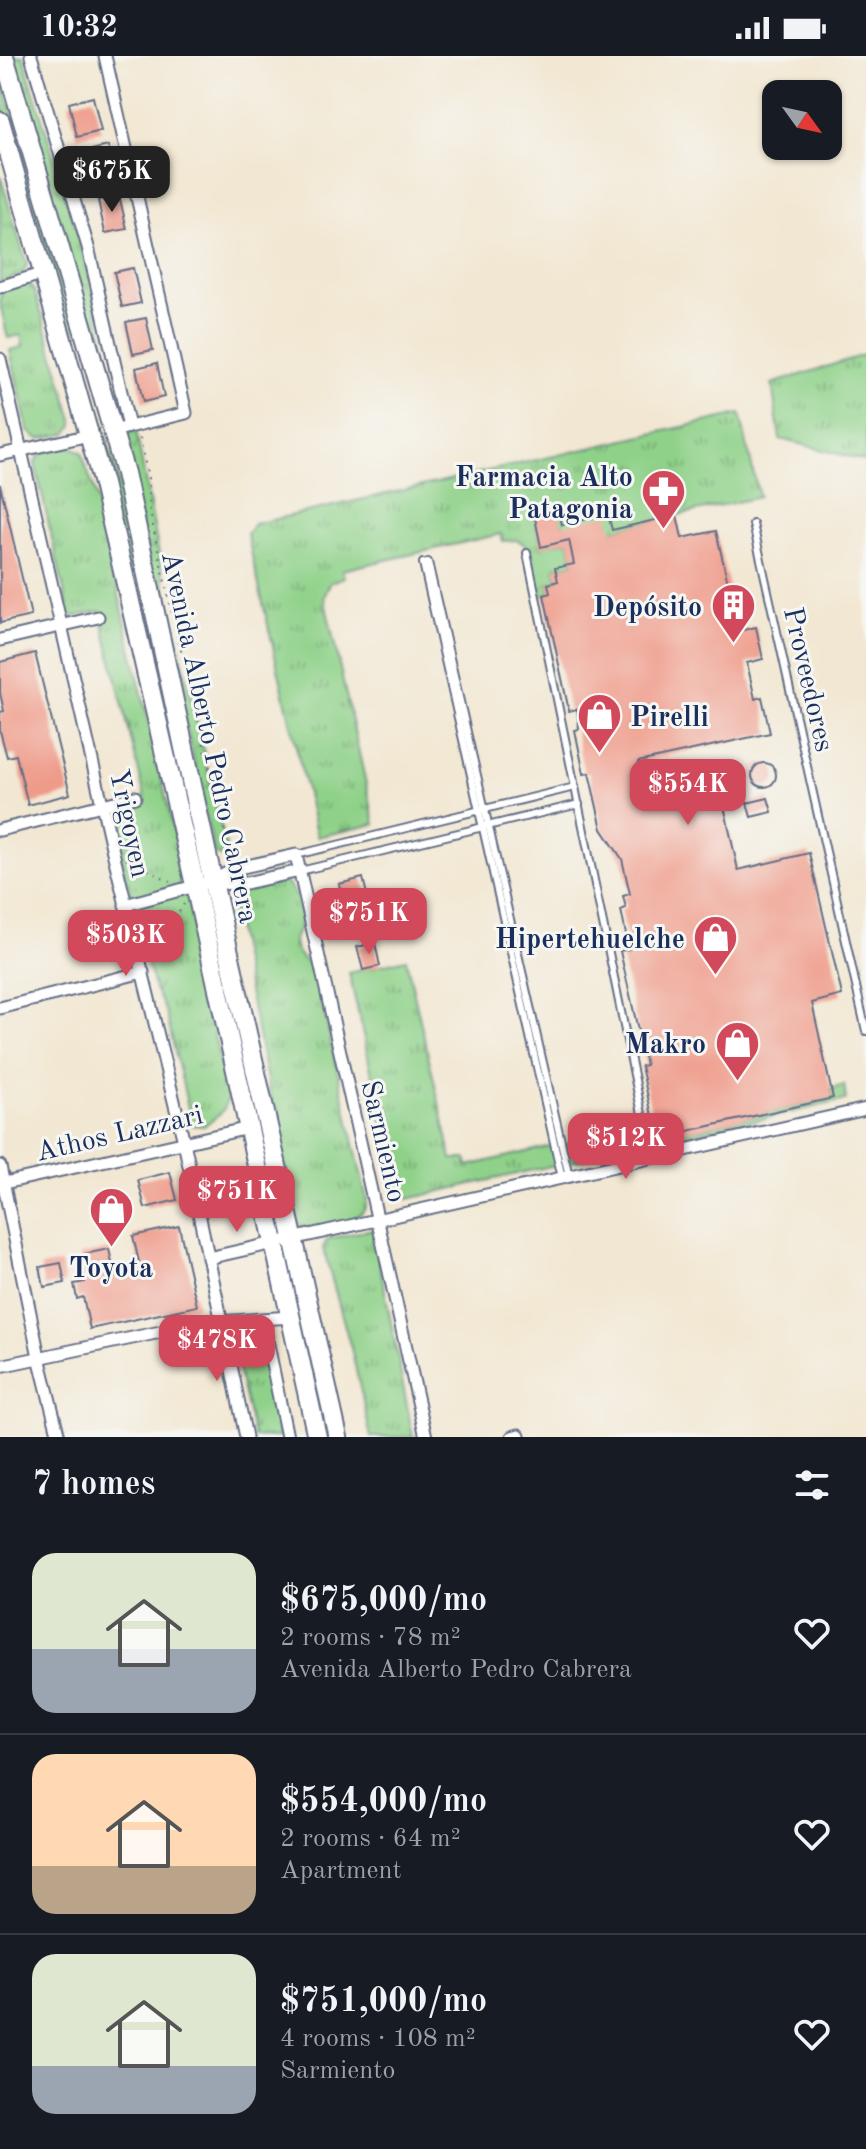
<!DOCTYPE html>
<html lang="en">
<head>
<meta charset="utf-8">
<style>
	:root { --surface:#171b24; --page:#20242c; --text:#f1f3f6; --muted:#9ea1a6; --line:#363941; --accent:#d1495b }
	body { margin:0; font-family:"Old Standard TT",serif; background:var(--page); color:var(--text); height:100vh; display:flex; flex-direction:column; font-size:30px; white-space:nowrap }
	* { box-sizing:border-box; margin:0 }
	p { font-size:26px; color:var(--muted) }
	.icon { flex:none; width:44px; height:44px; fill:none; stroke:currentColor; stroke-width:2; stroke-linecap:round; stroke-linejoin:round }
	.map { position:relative; height:1381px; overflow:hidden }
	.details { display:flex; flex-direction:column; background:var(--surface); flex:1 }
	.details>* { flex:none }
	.needle { width:52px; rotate:123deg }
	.controls { position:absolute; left:762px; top:24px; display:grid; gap:16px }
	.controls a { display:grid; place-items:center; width:80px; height:80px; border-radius:16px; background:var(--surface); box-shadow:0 2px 6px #0004; font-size:40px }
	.price { position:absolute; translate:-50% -68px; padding:0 18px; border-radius:16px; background:var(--accent); color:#fff; font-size:26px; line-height:52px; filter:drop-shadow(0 2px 4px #0008) }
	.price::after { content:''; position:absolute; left:50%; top:48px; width:24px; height:18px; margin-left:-12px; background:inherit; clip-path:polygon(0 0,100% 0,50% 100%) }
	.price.on { background:#222; color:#fff }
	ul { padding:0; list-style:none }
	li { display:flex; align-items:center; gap:24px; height:200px; padding:0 32px }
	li+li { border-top:2px solid var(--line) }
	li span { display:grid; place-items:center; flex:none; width:224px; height:160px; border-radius:24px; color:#555 }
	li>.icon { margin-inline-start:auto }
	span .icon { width:96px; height:96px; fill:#fffc; stroke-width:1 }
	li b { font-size:34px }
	h2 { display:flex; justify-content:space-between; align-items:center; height:96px; padding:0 32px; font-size:34px }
	.status { display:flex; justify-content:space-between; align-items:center; height:56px; padding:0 40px; background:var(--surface); direction:ltr }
	.status svg { height:22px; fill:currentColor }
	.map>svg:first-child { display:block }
</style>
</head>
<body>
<div class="status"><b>10:32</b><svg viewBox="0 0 49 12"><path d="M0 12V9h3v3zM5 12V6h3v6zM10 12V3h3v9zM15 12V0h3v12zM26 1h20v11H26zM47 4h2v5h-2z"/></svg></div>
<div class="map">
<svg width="866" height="1381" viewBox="0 0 866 1381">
	<defs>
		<pattern id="grass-tufts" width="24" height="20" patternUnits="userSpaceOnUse" patternTransform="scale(2)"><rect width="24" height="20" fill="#8fd189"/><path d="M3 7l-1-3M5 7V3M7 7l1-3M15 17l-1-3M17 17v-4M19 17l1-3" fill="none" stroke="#74aa73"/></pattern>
	</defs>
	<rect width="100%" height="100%" fill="#f6f6f2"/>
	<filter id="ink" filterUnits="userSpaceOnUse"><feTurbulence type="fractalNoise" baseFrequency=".0125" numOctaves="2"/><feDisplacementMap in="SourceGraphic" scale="16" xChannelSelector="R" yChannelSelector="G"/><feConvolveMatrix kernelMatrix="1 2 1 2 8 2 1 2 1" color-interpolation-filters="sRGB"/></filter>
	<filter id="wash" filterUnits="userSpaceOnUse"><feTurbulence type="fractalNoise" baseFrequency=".006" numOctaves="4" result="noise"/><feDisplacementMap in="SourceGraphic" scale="32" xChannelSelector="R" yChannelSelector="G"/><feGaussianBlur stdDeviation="1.8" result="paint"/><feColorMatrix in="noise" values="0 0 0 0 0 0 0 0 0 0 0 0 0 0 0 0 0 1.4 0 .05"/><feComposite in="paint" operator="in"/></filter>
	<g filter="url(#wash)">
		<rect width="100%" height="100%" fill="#f2e7d2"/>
		<g fill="url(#grass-tufts)" stroke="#558074" stroke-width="2">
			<path d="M10,0h13l63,207 36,159 -6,-5z"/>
			<path d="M0,14l116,402 85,397 -41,-185 -15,-41 -59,-248 -86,-293z"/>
			<path d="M0,119l27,90 -4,8 -23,9z"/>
			<path d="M28,226l7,10 38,128v5l-6,8 -28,6 -11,-8 -18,-81 13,-3 -2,-12 -13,3 -8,-34 2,-13z"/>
			<path d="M866,298v107l-86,-22 -8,-55z"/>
			<path d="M740,358l19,83 -147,33 -50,-5 -4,-13 -23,5 6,29 28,-6 5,24 -19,4 3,13 -10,3 2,9 -11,3 -12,-50 -10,-6 -14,1 -2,-7 -159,36 2,7 -14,6 -6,14 51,227 -58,13 -70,-303 7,-10z"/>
			<path d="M136,375l29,155 65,278 -16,-12 -91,-410 5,-9z"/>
			<path d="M70,390l11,6 15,44 114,492 3,42 15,68 -5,13 -19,15 -12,-1 -26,-113 -12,-25 -13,-44 -29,-128 4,-8 29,-10 -45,-186 -30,6 -34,-149 -1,-6 6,-9z"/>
			<path d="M278,827h8c11,9 18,27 15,41 -2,6 -7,12 -7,18 1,15 15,19 21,31l52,227c-2,25 -38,24 -58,28l-7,-1 -6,-5 -64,-314c4,-22 28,-21 46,-25z"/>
			<path d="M406,903l46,200h14l2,7 83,-20 4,19 -147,34 -9,-6 -50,-220z"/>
			<path d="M844,1029l2,15 -275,62 -4,-19 86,-21 5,16 175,-40 -2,-9z"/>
			<path d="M373,1173l40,208h-42l-19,-85 -29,-105 5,-8z"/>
			<path d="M241,1270l15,4 4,7 20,100h-26l-24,-101 2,-5z"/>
		</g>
		<g id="blocks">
			<g fill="#ef9b8a">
				<path d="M93,41l8,34 -24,6 -8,-34z"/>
				<path d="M108,90l8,35 -25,5 -8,-34z"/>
				<path d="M119,139l8,34 -22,4 -7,-33z"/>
				<path d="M133,212l8,35 -19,4 -8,-35z"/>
				<path d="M146,262l7,32 -20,4 -7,-32z"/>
				<path d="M157,307l7,34 -21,5 -7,-34z"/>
				<path d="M0,428l31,132 -31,7z"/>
				<path d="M559,456l3,13 46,-11 4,16 65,-15 5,23 34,-7 23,100 17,-4 7,32 -16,4 8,36 7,-2 8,36 -132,29 5,22 20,-4 2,10 53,-12 20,92 71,-17 33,142 -30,8 21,95 -176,40 -16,-72 5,-1 -26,-114 9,-2 -8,-39 5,-2 -3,-12 7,-2 -8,-35 -20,-30 -13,-56 -5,1 -9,-44 4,-1 -2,-20 -8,2 -25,-116 6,-2 -2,-9 10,-3 -3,-13 19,-4 -5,-24 -28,7 -6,-29z"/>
				<path d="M35,597l35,141 -42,11 -12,-50 -9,2 -7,-26v-19l4,-1 -4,-18v-31z"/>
				<circle cx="764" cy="719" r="12"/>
				<path d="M768,742l4,14 -21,5 -4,-14z"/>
				<path d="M363,822l12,50 -24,6 -12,-50z"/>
				<path d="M375,887l5,23 -17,4 -6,-23z"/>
				<path d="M170,1116l7,28 -32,8 -7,-28z"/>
				<path d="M179,1170l18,80 -107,23 -7,-32 -6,2 -3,-15 11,-2 -5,-27 29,-6 6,28 26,-6 -8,-35z"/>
				<path d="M61,1207l4,20 -21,4 -4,-20z"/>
			</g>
		</g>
	</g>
	<g filter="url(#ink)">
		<use href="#blocks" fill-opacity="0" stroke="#666f87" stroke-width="2"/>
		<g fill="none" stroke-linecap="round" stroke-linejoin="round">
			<defs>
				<g id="lane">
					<path d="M753,468l113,507"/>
					<path d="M527,497l115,561"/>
					<path d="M428,506l141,614"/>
					<path d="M423,507l139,615"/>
					<path d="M296,799l279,-68"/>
					<path d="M300,815l279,-67"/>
				</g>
				<g id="street">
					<path d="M31,0l57,191 41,180"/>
					<path d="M105,0l81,357 -73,18"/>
					<path d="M0,231l44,-14"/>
					<path d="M0,303l113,493 71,290 62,295"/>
					<path d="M0,399l90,-20"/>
					<path d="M0,584l98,-23"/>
					<path d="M0,774l135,-33"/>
					<path d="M213,825l24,4 63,-14"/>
					<path d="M125,849l88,-24 21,-12 62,-14 130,582"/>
					<path d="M0,952l143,-36"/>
					<path d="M0,1110l39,191 20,80"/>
					<path d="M0,1128l249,-56"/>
					<path d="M208,1202l658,-149"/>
					<path d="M263,1264l24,117"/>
					<path d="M0,1310l203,-43 88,-6"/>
					<path d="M512,1381l7,-2"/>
				</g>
				<g id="primary">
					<path d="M4,0l121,417 84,391 129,573"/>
					<path d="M0,65l103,363 92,401 122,552"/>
				</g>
			</defs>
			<use href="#lane" stroke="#666f87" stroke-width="10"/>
			<use href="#street" stroke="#666f87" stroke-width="15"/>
			<use href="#primary" stroke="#666f87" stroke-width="22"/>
			<g stroke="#666f87" stroke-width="2" stroke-dasharray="2 6" stroke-linecap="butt">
				<path d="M140,382l9,45v24l18,85 64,265"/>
				<path d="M126,803l44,22"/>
				<path d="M234,854l7,-2 -2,-13"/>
				<path d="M150,904l34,-56"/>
			</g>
			<use href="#lane" stroke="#fff" stroke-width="6"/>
			<use href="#street" stroke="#fff" stroke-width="11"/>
			<use href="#primary" stroke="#fff" stroke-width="18"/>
		</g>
	</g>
	<defs>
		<symbol id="pharmacy-pin" viewBox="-11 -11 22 30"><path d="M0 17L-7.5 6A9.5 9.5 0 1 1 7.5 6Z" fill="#d1495b" stroke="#f6f6f2"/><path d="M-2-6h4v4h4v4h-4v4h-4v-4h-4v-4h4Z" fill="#fff"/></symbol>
		<symbol id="building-pin" viewBox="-11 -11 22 30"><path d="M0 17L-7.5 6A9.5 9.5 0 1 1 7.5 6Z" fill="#d1495b" stroke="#f6f6f2"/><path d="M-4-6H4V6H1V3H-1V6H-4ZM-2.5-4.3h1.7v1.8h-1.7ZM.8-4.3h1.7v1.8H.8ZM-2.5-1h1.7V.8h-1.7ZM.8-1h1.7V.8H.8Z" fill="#fff"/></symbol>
		<symbol id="shop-pin" viewBox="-11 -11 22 30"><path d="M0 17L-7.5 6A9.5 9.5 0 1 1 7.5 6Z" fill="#d1495b" stroke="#f6f6f2"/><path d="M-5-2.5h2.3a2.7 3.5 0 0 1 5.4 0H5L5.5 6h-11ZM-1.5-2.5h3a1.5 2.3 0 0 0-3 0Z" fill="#fff"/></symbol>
	</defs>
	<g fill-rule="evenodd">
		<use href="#pharmacy-pin" x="638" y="410" width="51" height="69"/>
		<use href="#building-pin" x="708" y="524" width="51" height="69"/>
		<use href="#shop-pin" x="574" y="634" width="51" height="69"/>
		<use href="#shop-pin" x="690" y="856" width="51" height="69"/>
		<use href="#shop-pin" x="712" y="962" width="51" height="69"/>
		<use href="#shop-pin" x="86" y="1128" width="51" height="69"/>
	</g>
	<g text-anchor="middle" stroke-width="6" stroke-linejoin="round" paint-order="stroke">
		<g font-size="28" font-weight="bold" fill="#1b2f5e" stroke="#f6f6f2" text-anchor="end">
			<text x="633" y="430">Farmacia Alto<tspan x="633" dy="32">Patagonia</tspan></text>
			<text x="702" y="560">Depósito</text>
			<text x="630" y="670" text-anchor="start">Pirelli</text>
			<text x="685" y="892">Hipertehuelche</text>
			<text x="706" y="997">Makro</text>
			<text x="111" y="1221" text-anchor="middle">Toyota</text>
		</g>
		<g font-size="28" fill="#1b2f5e" stroke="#f6f6f2">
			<text transform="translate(810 623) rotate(77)" y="10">Proveedores</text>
			<text transform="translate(211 681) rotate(78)" y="10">Avenida Alberto Pedro Cabrera</text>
			<text transform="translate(131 767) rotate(78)" y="10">Yrigoyen</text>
			<text transform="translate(119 1076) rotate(-13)" y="10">Athos Lazzari</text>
			<text transform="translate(385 1085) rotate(77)" y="10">Sarmiento</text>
		</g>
	</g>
</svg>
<div class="controls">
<a><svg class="needle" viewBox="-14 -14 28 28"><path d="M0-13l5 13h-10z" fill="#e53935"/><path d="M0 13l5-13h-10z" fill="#9ea1a6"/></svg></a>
</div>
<b class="price on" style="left:112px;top:158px">$675K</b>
<b class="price" style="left:688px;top:771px">$554K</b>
<b class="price" style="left:369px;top:900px">$751K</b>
<b class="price" style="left:126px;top:922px">$503K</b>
<b class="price" style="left:626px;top:1125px">$512K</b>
<b class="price" style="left:237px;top:1178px">$751K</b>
<b class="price" style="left:217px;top:1327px">$478K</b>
</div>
<section class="details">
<h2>7 homes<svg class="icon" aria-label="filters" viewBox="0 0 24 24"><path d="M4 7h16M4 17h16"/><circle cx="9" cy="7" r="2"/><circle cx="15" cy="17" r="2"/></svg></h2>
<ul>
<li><span style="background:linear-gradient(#dfe7d0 60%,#9aa5b1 0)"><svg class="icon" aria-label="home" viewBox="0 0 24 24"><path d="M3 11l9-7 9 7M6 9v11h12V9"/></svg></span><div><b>$675,000/mo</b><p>2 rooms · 78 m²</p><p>Avenida Alberto Pedro Cabrera</p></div><svg class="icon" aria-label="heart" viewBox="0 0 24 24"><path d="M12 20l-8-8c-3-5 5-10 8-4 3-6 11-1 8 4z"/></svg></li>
<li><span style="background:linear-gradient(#ffd9b3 70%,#b9a48a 0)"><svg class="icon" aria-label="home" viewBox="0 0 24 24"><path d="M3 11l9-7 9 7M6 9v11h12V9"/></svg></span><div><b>$554,000/mo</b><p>2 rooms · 64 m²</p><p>Apartment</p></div><svg class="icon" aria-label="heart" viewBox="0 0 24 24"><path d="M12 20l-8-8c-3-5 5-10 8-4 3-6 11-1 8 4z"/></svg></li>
<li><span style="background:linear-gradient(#dfe7d0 70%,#9aa5b1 0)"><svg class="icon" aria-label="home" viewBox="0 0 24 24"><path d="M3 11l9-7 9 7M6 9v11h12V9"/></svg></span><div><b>$751,000/mo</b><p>4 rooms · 108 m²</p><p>Sarmiento</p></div><svg class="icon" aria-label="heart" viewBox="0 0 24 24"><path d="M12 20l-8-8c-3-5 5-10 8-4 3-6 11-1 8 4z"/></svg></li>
</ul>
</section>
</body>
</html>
